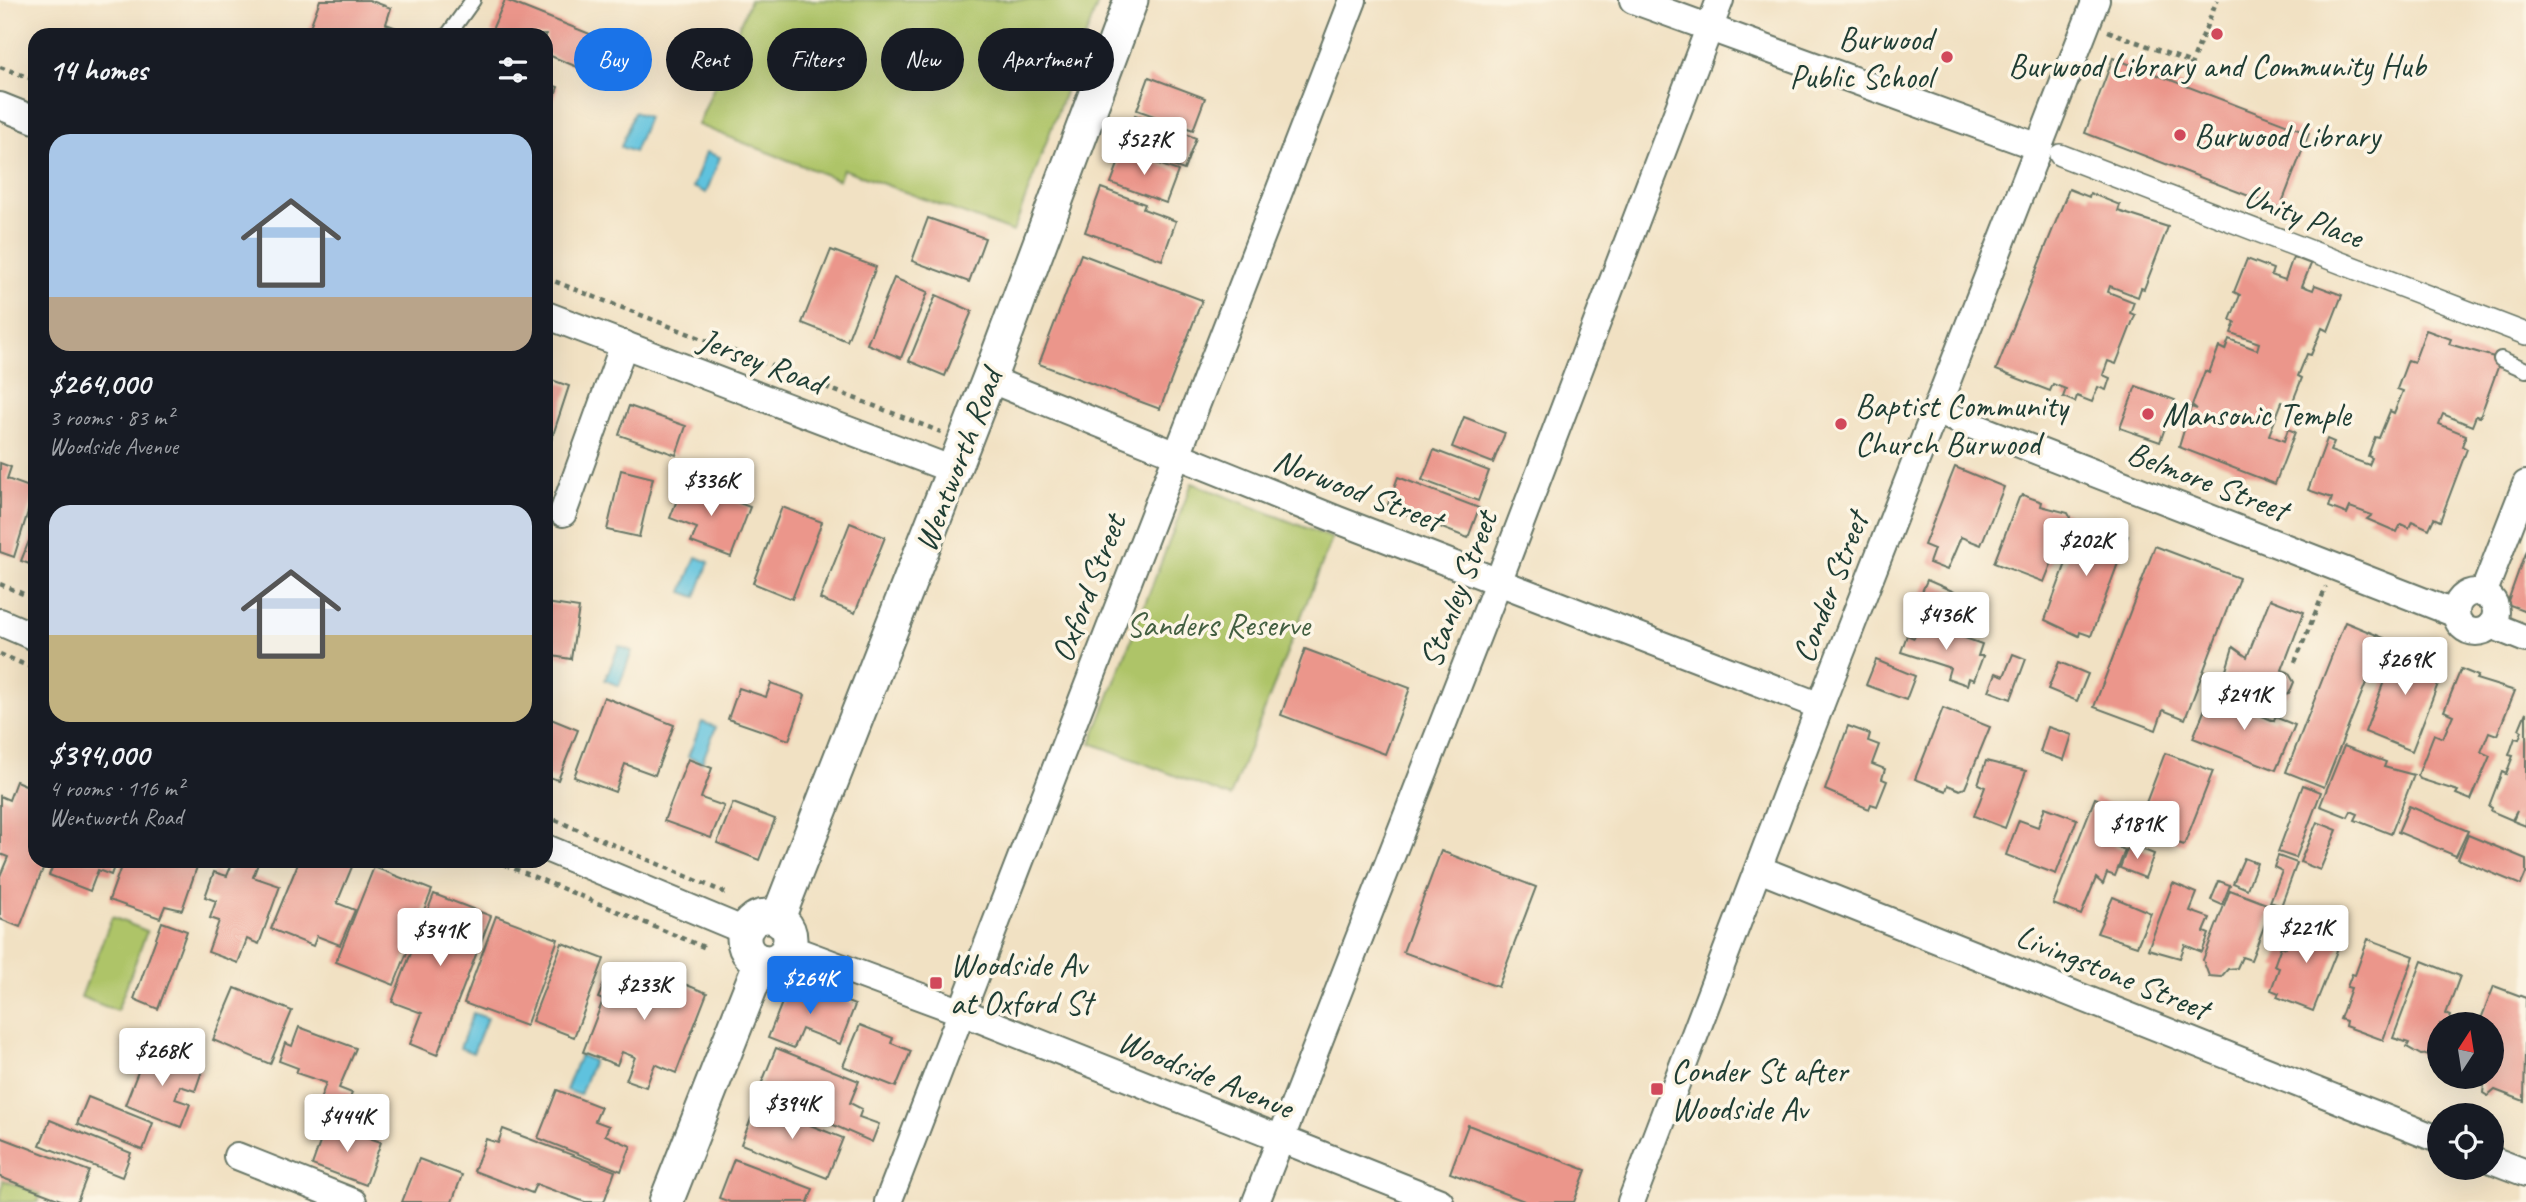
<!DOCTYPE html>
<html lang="en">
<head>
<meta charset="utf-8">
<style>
	:root { --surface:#171b24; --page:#20242c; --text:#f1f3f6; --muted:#9ea1a6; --accent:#1a73e8 }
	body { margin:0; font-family:Caveat,sans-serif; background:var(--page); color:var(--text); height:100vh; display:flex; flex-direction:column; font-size:26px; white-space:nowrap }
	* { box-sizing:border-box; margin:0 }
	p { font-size:23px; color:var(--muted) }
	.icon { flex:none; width:38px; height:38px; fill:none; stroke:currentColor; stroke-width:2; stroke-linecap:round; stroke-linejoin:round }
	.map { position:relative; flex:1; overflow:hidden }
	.panel { position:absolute; left:28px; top:28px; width:525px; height:840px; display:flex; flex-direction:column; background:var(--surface); border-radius:21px; box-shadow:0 7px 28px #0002 }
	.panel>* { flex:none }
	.guide { position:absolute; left:574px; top:28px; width:665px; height:63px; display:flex; gap:14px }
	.needle { width:46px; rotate:12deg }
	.tools { position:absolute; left:2427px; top:1012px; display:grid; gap:14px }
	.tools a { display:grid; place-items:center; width:77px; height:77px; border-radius:50%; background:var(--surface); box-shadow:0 7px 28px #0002; font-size:35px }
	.price { position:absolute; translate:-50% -60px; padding:0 16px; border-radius:7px; background:#fff; color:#222; font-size:23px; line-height:46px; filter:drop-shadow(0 2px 4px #0008) }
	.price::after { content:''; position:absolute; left:50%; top:42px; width:21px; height:16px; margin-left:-10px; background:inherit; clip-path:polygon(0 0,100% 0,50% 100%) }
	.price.current { background:var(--accent); color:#fff }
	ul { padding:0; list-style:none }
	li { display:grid; align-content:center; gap:14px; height:371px; padding:0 21px }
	li span { display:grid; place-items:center; height:217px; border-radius:21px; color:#555 }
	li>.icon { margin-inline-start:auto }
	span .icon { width:126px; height:126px; fill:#fffc; stroke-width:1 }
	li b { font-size:30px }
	h2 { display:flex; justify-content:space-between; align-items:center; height:84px; padding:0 21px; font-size:30px }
	.chip { padding:0 24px; border-radius:32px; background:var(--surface); box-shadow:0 7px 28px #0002; font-size:24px; line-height:63px }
	.chip.current { background:var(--accent); color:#fff }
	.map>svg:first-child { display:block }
</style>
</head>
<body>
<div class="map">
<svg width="2526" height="1202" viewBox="0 0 2526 1202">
	<rect width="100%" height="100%" fill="#fcf5e5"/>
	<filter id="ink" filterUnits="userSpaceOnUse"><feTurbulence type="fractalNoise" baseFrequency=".0143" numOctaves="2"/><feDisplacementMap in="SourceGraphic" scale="14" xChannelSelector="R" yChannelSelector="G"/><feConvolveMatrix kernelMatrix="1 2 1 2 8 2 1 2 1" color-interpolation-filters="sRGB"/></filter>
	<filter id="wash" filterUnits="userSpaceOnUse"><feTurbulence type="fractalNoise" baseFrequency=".00686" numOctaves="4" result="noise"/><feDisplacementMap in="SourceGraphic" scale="28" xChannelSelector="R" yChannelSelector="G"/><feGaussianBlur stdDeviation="1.57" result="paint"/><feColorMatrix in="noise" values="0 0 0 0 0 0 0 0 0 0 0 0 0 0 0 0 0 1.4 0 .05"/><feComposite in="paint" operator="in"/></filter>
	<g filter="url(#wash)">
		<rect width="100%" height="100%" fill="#f1e1c3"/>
		<g fill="#aec468" stroke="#66804e" stroke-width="2">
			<path d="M750,0h349l-86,232 -170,-63 -4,11 -141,-55z"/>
			<path d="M1192,483l140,55 -102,259 -139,-54z"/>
			<path d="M112,917l35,14 -30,80 -36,-14z"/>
			<path d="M3,1180l38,14 -3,8h-38z"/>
		</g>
		<g fill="#5fc2de" stroke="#3f8089" stroke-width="2">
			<path d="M634,112l14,5 -14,35 -13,-5z"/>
			<path d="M706,152l14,5 -14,36 -13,-6z"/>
			<path d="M696,557l13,5 -13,35 -14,-5z"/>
			<path d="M619,646l13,5 -13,35 -14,-6z"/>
			<path d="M702,722l14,5 -14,35 -14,-5z"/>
			<path d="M473,1013l14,5 -14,35 -13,-5z"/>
			<path d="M580,1055l13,6 -13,34 -14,-5z"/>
		</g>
		<g id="blocks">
			<g fill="#eb968b">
				<path d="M320,0h49l22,8 -5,16 29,11h-108z"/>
				<path d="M505,0l120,48 -14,33 -65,-27v-19h-47l-8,-3z"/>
				<path d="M2113,58l196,75 -29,75 -195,-75z"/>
				<path d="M1149,77l56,21 -12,32 -56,-20z"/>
				<path d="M546,83l12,4 -12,31z"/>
				<path d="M1135,115l61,23 -12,32 -61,-22z"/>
				<path d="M1123,151l55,20 -12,32 -55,-20z"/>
				<path d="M1101,188l44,16 -2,5 33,12 -14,39 -77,-28z"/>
				<path d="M2069,189l20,8 1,-4 30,12 -2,6 50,16 -24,62 -3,-1 -3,9 -28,-11 -2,6 26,10 -4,11 5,2 -19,49 -8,-3 -5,14 7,3 -4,12 -8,-3 -6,15 -15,-6 -2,6 -12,-5 3,-8 -13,-5 -3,7 -54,-21z"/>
				<path d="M928,218l57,20 -16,44 -57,-21z"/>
				<path d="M831,250l45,17 -29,74 -45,-18z"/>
				<path d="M1081,254l121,46 -42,109 -121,-45z"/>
				<path d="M2293,257l18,7 -9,22 11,4 2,-5 27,10 -14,36 -6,-3 -11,27 -4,-1 -9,22 4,2 -11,28 -9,-4 -13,33 15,6 4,-12 7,3 -20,52 -96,-37 12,-40 6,2 -5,-4 13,-34 4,2 10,-26 6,3 4,-11 28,11 2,-7 -28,-10 4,-11 -5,-2 10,-25 -6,-3 13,-33 26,10 -2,6 14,5z"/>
				<path d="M894,278l34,14 -27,66 -34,-14z"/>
				<path d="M936,295l36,16 -27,65 -36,-15z"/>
				<path d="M2426,330l25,9 -2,5 52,15 -21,58 -4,-1 -4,10 -29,-12 -4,10 27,11 -4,11 5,3 -27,72 -6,-3 -5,11 -17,-8 -3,7 -8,-4 -4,8 -30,-13 5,-4 -22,-8 -3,7 -18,-7 3,-9 -24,-8 19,-51 7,3 -4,9 39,14 3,-7 -4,-2 7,-19 4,1 11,-27 4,2 9,-22 -6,-2 11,-29 6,2z"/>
				<path d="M546,378l23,8 -20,61 -3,-1z"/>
				<path d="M2136,386l39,14 -15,42 -40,-14z"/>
				<path d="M629,406l57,20 -10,29 -57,-20z"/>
				<path d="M1464,417l41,16 -12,30 -41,-16z"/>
				<path d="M1434,450l55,21 -11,30 -56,-21z"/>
				<path d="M0,463l11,4 -4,12 28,10 -21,68 -14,-5z"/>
				<path d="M1955,467l49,20 -23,58 -20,-8 -14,33 -18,-7 5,-14 -10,-4z"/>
				<path d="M621,470l32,8 -14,59 -32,-7z"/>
				<path d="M1398,477l81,31 -11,30 -81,-31z"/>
				<path d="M684,482l66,25 -19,50 -40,-15 6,-14 -27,-10z"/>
				<path d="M2023,495l19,7 -1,4 27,7 2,4 -26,65 -50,-19 25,-65z"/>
				<path d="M782,507l40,15 -30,77 -39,-16z"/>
				<path d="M2082,520l34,8 1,4 11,4 -37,100 -11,-4 -1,4 -34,-16z"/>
				<path d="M850,523l35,14 -30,76 -35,-14z"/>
				<path d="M35,526v40l-14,-5z"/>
				<path d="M2155,546l84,32 -54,141 -22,-9 -7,20 -62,-23z"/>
				<path d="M2526,550v61l-16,-6 -2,-4z"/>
				<path d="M1927,580l53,23 -13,31 -54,-22z"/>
				<path d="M2270,599l34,13 -22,58 6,2 6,10 -5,12 -10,3 -6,-5 -4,11 -14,5 -16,-5 -4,-10 -14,-6 12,-40 14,10z"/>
				<path d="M546,603l33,5 -8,51 -25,-4z"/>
				<path d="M1920,622l62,22 -4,12h5l-9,24 -5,-2 -2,7 -20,-7 3,-10 -49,-16 6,-17 7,3z"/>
				<path d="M2345,622l39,16 -60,149 -38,-15z"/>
				<path d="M2398,644l48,19 -34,88 -47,-19z"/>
				<path d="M1305,649l105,39 -25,66 -104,-39z"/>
				<path d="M2013,654l13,5 -15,40 -22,-8 7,-18 8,3z"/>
				<path d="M1876,660l39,16 -9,24 -40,-15z"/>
				<path d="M2059,662l29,12 -11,27 -29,-12z"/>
				<path d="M2461,669l17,7 -2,3 39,12 -18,44 -8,-3 -8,20 9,4 -19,44 -15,-6 2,-3 -38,-12 -2,-4 16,-41 9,4 10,-23 -9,-4z"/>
				<path d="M771,683l34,12 -16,45 -61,-21 11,-31 27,9z"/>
				<path d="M2211,694l63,27 1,-4 20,8 -19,45 -83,-32z"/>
				<path d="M604,697l70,28 -19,50 -30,-11 -10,28 -41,-15z"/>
				<path d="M1943,708l47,19 -25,61 -5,2 -12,-5 -2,6 -31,-12z"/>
				<path d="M2526,712v114l-13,-5 4,-10 -5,9 -21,-9 1,-3 -3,-2 13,-34 4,2 7,-18 -4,-1 6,-17 4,1 3,-8 -3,-2z"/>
				<path d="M546,717l32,13 -20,50 -12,-4z"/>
				<path d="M1848,726l22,8 -2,7 11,4 -7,19 13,5 -3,10 5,2 -10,25 -6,-2 -2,5 -44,-19z"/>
				<path d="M2048,727l24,8 -8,25 -24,-8z"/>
				<path d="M2344,746l42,16 -2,5 30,8 -23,59 -36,-14 3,-6 -7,-3 -3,6 -28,-11z"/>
				<path d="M2165,753l48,18 -29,74 -48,-16z"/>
				<path d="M688,759l24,9 -11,30 23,8 -13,32 -47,-17z"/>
				<path d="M1986,761l40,10 -21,57 -31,-12 11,-29 -7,-3z"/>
				<path d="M16,781l19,8v72h11l-26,66 -20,-8v-43l8,-19 -8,-3v-58l9,4z"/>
				<path d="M2303,785l18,7 -25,66 -18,-6z"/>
				<path d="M2095,798l24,9 -14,35 20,8 -10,26 -8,-3 -4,11 -7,-6 -15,37 -28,-11z"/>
				<path d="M733,803l42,16 -16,41 -42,-17z"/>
				<path d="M2409,806l59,25 -12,25 -58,-24z"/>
				<path d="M2045,807l32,12 -21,55 -50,-19 13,-35 19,7z"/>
				<path d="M2317,822l20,8 -17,40 -20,-8z"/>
				<path d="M2468,835l58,24v14l-5,12 -63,-26z"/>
				<path d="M2129,844l25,10 -9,24 -25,-10z"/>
				<path d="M1441,851l95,36 -38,100 -95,-35z"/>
				<path d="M2278,856l19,7 -16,43 -11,-4 12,-31 -8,-4z"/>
				<path d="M2244,858l13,5 -10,26 -14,-6z"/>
				<path d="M55,861h61l-5,14 -13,-5 -8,21 -41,-16z"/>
				<path d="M123,861h76l-17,49 -17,-4 -5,12 -51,-18z"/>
				<path d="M233,861h26l-6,16 27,9 -21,58 -12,-5 -9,24 -30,-11 11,-31 -9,-3 6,-17 -11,-4 9,-25 13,4z"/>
				<path d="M299,861l55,1 -17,41 18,7 -15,35 -23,-9 -4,10 -42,-17z"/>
				<path d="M374,867l58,23 -38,95 -58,-23z"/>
				<path d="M2219,881l11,4 -8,20 -11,-5z"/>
				<path d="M2173,883l24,10 -7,18 20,7 -6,14 5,2 -7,18 -17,-7 -5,13 -32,-9z"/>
				<path d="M2230,890l42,16 -21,54 -9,-3 -5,11 -9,1 -7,8 -12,-1 -6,-16z"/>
				<path d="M434,894l57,22 -54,139 -27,-11 12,-31 -30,-11z"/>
				<path d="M2113,897l38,16 -14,33 -40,-13z"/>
				<path d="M496,916l62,23 -32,87 -62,-23z"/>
				<path d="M162,922l25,9 -29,78 -24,-10z"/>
				<path d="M2296,923l28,10 2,-7 18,7 -31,78 -36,-14 2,-4 -8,-3 8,-22 -5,-2 7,-20 5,2z"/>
				<path d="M2368,939l46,17 -31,84 -38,-14 1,-5 -6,-2 11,-31 -4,-1 5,-13 3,1z"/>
				<path d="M562,943l42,16 -30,78 -42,-16z"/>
				<path d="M2422,961l38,15 -14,38 5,2 -3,8h-8v19l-5,-2 -5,13 -9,1 -14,-8 2,-4 -16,-5z"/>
				<path d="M634,967l31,13 -8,22 10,-25 40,16 -31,80 -21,-9 -9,23 -20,-7 9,-23 -13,-5 -5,13 -34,-13 20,-52 -5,-2 9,-22 10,4 3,-9z"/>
				<path d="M791,980l64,25 -15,39 -38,-15 -8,19 -26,-10z"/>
				<path d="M2494,986l32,12 -2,103 -29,-11 -7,6 -5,-3 1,-8 -21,-9h29v-52h-13z"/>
				<path d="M235,988l57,23 -22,53 -57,-24z"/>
				<path d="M860,1025l33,13 -2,5 20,8 -15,36 -53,-21z"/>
				<path d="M299,1027l57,21 -17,40 13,5 -9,25 -26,-9 9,-26 -30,-10 2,-5 -19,-7 6,-18 7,3z"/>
				<path d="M776,1048l83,33 -9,22 12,6 -3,8 20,7 -7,18 -114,-50z"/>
				<path d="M147,1049l55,22 -7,20 -15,-5 -5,13 15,5 -9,23 -56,-22z"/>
				<path d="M557,1090l44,17 -6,14 14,5 -4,9 26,11 -10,25 -83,-33z"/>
				<path d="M88,1097l65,26 -10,27 -66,-26z"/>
				<path d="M757,1104l86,34 -16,40 -86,-34z"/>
				<path d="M50,1120l81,33 -9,24 -82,-32z"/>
				<path d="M327,1123l54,19 -15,43 -54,-20z"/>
				<path d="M1468,1125l118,45 -12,32h-47l-77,-29z"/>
				<path d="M503,1129l112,42 -11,31h-19l-49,-18 -4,9 -58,-22 12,-32 12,4z"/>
				<path d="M0,1137l89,34 -12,31h-11l-66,-25z"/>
				<path d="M419,1159l43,16 -10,27h-50z"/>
				<path d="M734,1159l79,30 -5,13h-78l-11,-4z"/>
			</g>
		</g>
	</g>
	<g filter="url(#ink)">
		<use href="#blocks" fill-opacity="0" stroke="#687666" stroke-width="2"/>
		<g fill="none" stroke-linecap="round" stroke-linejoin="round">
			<defs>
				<g id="service">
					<path d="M448,35l25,-35"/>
					<path d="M2501,359l25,11"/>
				</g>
				<path id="pedestrian" d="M2060,155l466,179"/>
				<g id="minor">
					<path d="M1633,0l405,147"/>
					<path d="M0,106l35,14"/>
					<path d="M546,315l407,155"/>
					<path d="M989,379l349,141 482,186"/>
					<path d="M1935,411l521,203"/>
					<path d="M563,513l61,-169"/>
					<circle cx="2476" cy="612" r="20"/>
					<path d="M2483,594l43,-110"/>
					<path d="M0,622l35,15"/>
					<path d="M2491,625l35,14"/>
					<path d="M546,848l199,83"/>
					<path d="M1759,869l681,271"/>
					<path d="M789,948l173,64 478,190"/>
					<path d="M237,1156l116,46"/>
					<path d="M2492,1160l34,13"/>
					<path d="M888,1202l465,-1202"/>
					<path d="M1256,1202l236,-604 228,-598"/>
					<path d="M1631,1202l189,-496 276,-706"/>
				</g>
				<g id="tertiary">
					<circle cx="767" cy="939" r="23"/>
					<path d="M778,918l211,-539 142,-379"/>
					<path d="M666,1202l95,-241"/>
				</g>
			</defs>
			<use href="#service" stroke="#687666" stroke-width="18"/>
			<use href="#pedestrian" stroke="#687666" stroke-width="24"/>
			<use href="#minor" stroke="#687666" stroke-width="30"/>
			<use href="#tertiary" stroke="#687666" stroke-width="37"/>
			<g stroke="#687666" stroke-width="4.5" stroke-dasharray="5 5" stroke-linecap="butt">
				<path d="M2108,31l84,32"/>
				<path d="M0,67l35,13"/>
				<path d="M2183,85l34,-85"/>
				<path d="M546,278l395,154"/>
				<path d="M0,584l35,15"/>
				<path d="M0,654l35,15"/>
				<path d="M2295,662l31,-75"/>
				<path d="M546,816l182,78"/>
				<path d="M496,861l210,87"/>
			</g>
			<use href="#service" stroke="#fff" stroke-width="14"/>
			<use href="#pedestrian" stroke="#fff" stroke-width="21"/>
			<use href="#minor" stroke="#fff" stroke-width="26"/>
			<use href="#tertiary" stroke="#fff" stroke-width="33"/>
		</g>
	</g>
	<g fill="#d1495b" stroke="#fcf5e5" stroke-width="2.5">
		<circle cx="2217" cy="34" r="7"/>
		<circle cx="1947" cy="57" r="7"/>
		<circle cx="2180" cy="135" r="7"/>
		<circle cx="2148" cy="414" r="7"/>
		<circle cx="1841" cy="424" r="7"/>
		<rect x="929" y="976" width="14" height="14" rx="3.5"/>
		<rect x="1650" y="1082" width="14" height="14" rx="3.5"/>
	</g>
	<g text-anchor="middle" stroke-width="7" stroke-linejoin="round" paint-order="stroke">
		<g font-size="33" fill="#1f3d34" stroke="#fcf5e5" text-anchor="start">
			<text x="1933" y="50" text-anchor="end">Burwood<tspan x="1933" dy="38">Public School</tspan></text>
			<text x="2217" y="77" text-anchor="middle">Burwood Library and Community Hub</text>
			<text x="2194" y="147">Burwood Library</text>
			<text x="1855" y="417">Baptist Community<tspan x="1855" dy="38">Church Burwood</tspan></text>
			<text x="2162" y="426">Mansonic Temple</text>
			<text x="950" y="976">Woodside Av<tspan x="950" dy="38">at Oxford St</tspan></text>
			<text x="1671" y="1082">Conder St after<tspan x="1671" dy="38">Woodside Av</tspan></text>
		</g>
		<g font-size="33" fill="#1f3d34" stroke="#fcf5e5">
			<text transform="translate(2304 215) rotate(21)" y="12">Unity Place</text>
			<text transform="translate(762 360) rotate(21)" y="12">Jersey Road</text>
			<text transform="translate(957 460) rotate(-69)" y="12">Wentworth Road</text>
			<text transform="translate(2208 480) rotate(21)" y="12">Belmore Street</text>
			<text transform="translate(1358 489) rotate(21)" y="12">Norwood Street</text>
			<text transform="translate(1829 587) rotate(-69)" y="12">Conder Street</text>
			<text transform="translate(1087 588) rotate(-69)" y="12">Oxford Street</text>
			<text transform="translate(1457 589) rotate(-69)" y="12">Stanley Street</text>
			<text transform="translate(2113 971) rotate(22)" y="12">Livingstone Street</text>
			<text transform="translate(1206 1073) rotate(22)" y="12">Woodside Avenue</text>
		</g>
		<g font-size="33" fill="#435f41" stroke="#fcf5e5">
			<text x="1218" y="636">Sanders Reserve</text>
		</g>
	</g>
</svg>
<div class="tools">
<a><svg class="needle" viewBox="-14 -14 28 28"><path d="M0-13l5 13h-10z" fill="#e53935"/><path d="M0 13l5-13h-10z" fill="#9ea1a6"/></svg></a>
<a><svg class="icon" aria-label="locate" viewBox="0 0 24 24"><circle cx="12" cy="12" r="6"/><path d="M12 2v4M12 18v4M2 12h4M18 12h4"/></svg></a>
</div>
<b class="price" style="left:1144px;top:177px">$527K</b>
<b class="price" style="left:711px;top:518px">$336K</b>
<b class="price" style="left:2086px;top:578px">$202K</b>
<b class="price" style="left:1946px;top:652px">$436K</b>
<b class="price" style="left:2405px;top:697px">$269K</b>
<b class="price" style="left:2244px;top:732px">$241K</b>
<b class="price" style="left:2137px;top:861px">$181K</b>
<b class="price" style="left:2306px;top:965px">$221K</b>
<b class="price" style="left:440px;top:968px">$341K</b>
<b class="price current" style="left:810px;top:1016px">$264K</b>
<b class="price" style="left:644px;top:1022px">$233K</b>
<b class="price" style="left:162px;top:1088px">$268K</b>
<b class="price" style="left:792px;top:1141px">$394K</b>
<b class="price" style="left:347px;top:1154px">$444K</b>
<div class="guide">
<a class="chip current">Buy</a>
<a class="chip">Rent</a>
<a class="chip">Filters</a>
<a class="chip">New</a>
<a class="chip">Apartment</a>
</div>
<section class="panel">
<h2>14 homes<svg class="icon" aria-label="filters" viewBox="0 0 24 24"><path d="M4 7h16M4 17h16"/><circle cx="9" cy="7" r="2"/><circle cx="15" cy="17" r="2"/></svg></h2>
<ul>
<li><span style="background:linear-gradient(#a9c7e8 75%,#b9a48a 0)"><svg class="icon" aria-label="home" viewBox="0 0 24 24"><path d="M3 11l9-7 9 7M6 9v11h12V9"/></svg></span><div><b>$264,000</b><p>3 rooms · 83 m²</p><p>Woodside Avenue</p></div></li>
<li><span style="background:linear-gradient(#c9d6e8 60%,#c2b280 0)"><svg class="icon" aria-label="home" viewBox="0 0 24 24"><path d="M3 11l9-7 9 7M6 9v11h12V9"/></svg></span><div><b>$394,000</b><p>4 rooms · 116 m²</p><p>Wentworth Road</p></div></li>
</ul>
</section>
</div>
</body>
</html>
